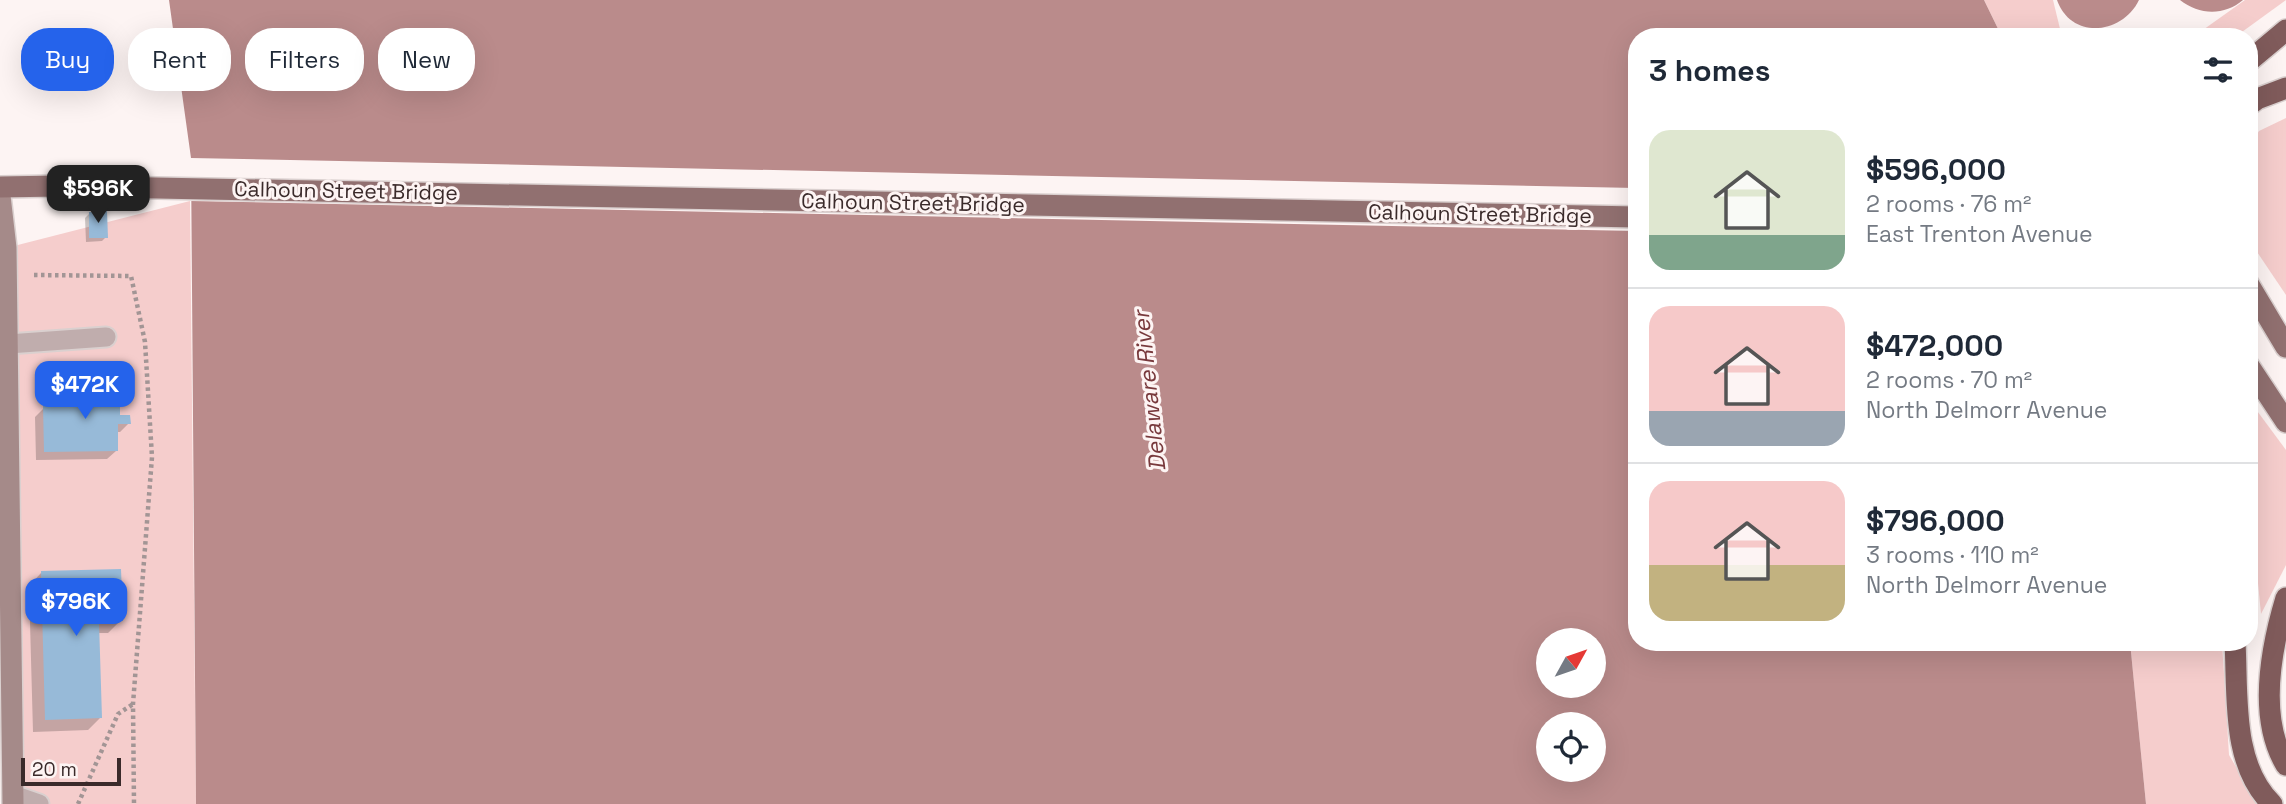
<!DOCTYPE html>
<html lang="en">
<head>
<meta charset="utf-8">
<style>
	:root { --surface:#fff; --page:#f2f2f3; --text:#1f2937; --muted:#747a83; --line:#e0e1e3; --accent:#2563eb }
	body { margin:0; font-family:"Space Grotesk",sans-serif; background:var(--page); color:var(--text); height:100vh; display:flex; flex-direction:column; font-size:26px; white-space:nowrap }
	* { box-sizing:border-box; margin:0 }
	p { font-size:23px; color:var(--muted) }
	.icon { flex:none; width:38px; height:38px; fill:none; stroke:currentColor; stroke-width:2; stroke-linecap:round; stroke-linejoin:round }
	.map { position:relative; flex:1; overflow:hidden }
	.drawer { position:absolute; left:1628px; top:28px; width:630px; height:623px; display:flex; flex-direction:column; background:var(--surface); border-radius:28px; box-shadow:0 7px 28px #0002 }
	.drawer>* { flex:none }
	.hud { position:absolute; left:21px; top:28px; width:665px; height:63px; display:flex; gap:14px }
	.needle { width:46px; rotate:50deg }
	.tools { position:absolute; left:1536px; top:628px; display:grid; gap:14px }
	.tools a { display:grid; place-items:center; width:70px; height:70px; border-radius:50%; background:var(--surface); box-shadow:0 7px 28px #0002; font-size:35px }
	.scale { position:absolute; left:21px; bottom:18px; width:100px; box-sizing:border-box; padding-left:7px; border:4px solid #3a2a2a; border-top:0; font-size:19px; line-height:24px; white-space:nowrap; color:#3a2a2a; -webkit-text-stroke:5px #fdf4f3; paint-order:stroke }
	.price { position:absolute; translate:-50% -60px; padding:0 16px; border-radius:14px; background:var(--accent); color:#fff; font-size:23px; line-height:46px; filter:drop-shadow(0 2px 4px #0008) }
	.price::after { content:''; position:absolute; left:50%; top:42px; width:21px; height:16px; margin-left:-10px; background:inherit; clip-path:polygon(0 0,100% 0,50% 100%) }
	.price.active { background:#222; color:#fff }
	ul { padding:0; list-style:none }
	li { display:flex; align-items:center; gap:21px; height:175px; padding:0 21px }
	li+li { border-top:2px solid var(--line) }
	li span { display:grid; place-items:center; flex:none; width:196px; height:140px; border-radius:21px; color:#555 }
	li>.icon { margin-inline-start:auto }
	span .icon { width:84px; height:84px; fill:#fffc; stroke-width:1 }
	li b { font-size:30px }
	h2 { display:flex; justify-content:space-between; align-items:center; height:84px; padding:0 21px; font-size:30px }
	.chip { padding:0 24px; border-radius:28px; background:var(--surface); box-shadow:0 7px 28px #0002; font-size:24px; line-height:63px }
	.chip.active { background:var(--accent); color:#fff }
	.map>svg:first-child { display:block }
</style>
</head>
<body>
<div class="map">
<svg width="2286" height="804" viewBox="0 0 2286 804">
	<rect width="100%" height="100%" fill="#fdf4f3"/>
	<g fill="#f5cdcc">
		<path d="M1984,0h69l9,37h-60z"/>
		<path d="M2245,0h41l-51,37h-42z"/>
		<path d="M2286,118v177l-37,-55v-93l10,-16z"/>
		<path d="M190,201l6,603h-182l-8,-556z"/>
		<path d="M2249,400l37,50v115l-25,49 -12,-124z"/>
		<path d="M2130,642h92l7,113 29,49h-112z"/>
	</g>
	<g fill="#ba8b8b" fill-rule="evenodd">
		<path d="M169,0h1815l18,37h-366v605h494l16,162h-1950l-5,-646zM1549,640h45v46h-45zM1549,724h45v46h-45z"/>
		<path d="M2057,0h82c-17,35 -68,40 -82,0z"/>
		<path d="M2180,0h63c-19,16 -44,15 -63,0z"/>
	</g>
	<path fill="#fdf4f3" d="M191,158l1445,30v43l-1446,-30z"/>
	<g fill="#0003">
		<path d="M89,214l17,23 -4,4 -16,1 -1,-24z"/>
		<path d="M80,380l38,37 11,6 -9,9h-4v19l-9,8 -71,1 -1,-43 9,-9 27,-1v-18z"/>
		<path d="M41,573l80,47 -13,13h-10l2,85 -12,12 -55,2 -4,-146z"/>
	</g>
	<g fill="#97bad8">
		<path d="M107,211l1,27h-19v-26z"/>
		<path d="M79,378h28v23h13v14h10l1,9h-13v27l-74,1 -1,-46h36z"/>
		<path d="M121,569l2,52 -24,1 3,96 -57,2 -4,-149z"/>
	</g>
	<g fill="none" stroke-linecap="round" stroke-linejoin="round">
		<defs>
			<g id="lane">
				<path d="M8,344l98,-7"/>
				<path d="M13,795l26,9"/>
			</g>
			<path id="secondary" d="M0,196l6,52 7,556"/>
			<g id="primary">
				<path d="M0,187l58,-1 1578,31"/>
				<path d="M2249,285l37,62"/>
				<path d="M2249,366l37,56"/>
			</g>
			<g id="highway">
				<path d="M2249,61l37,-31"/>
				<path d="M2249,105l8,-6 29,-11"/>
				<path d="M2286,598c-15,50 -29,119 0,167"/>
				<path d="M2235,642c3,53 -4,122 37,162"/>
			</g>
		</defs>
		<use href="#lane" stroke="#dad0cf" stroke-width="23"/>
		<use href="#secondary" stroke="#dad0cf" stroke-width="24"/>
		<use href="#primary" stroke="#dad0cf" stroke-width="24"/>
		<use href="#highway" stroke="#dad0cf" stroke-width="24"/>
		<g stroke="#a29595" stroke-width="4.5" stroke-dasharray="3.5 3.5" stroke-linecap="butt">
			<path d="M34,275l97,1 14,66 7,115 -19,247 1,100"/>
			<path d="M78,804l40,-90 15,-10"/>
		</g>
		<use href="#lane" stroke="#c0adad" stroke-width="19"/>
		<use href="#secondary" stroke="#a58a89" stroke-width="21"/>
		<use href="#primary" stroke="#917070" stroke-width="21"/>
		<use href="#highway" stroke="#805b5b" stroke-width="21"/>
	</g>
	<g text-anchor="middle" stroke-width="6" stroke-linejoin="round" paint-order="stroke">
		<g font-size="21" fill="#3a2a2a" stroke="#fdf4f3">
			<text transform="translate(346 191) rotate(1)" y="7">Calhoun Street Bridge</text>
			<text transform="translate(913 203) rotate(1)" y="7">Calhoun Street Bridge</text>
			<text transform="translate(1480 214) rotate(1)" y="7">Calhoun Street Bridge</text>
		</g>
		<g font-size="23" font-style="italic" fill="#78393c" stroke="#fdf4f3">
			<text transform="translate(1149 391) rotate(-96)" y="8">Delaware River</text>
		</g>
	</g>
</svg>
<div class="tools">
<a><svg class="needle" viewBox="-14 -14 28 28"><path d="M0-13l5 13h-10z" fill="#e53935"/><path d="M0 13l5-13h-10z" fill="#747a83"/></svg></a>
<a><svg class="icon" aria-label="locate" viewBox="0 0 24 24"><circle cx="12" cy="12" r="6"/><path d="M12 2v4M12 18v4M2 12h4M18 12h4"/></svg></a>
</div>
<div class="scale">20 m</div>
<b class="price active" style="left:98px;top:225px">$596K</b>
<b class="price" style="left:85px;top:421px">$472K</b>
<b class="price" style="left:76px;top:638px">$796K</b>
<div class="hud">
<a class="chip active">Buy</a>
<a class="chip">Rent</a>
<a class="chip">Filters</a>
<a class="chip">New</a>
</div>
<section class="drawer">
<h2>3 homes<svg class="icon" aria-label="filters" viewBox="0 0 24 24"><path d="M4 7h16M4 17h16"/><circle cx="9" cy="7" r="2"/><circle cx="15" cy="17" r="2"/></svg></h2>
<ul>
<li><span style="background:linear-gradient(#dfe7d0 75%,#7fa58c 0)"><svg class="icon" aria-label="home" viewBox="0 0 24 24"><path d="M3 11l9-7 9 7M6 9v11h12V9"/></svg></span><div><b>$596,000</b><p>2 rooms · 76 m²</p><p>East Trenton Avenue</p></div></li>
<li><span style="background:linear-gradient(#f6c9c9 75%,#9aa5b1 0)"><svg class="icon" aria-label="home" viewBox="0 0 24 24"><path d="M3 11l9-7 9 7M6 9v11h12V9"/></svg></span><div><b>$472,000</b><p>2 rooms · 70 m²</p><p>North Delmorr Avenue</p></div></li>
<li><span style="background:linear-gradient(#f6c9c9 60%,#c2b280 0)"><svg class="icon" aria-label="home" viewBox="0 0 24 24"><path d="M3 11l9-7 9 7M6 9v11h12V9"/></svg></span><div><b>$796,000</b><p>3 rooms · 110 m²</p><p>North Delmorr Avenue</p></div></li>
</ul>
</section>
</div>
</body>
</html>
